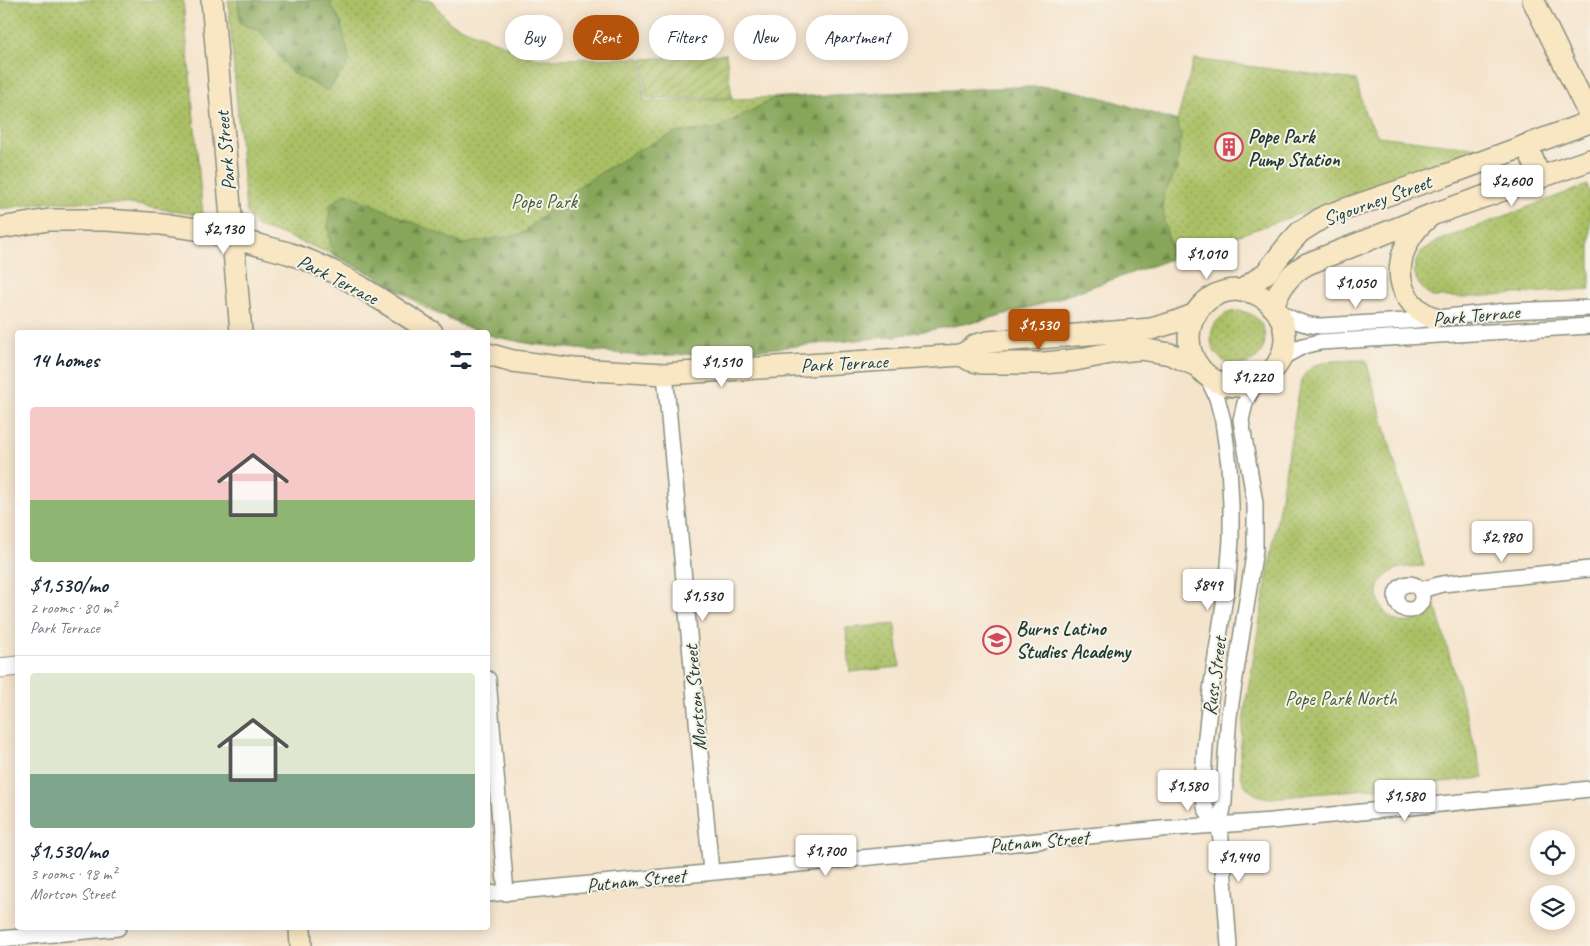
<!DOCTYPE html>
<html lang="en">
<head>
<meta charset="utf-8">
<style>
	:root { --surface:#fff; --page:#f6f6f7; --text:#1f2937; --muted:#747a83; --line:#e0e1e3; --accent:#b45309 }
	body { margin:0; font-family:Caveat,sans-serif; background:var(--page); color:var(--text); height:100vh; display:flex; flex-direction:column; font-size:19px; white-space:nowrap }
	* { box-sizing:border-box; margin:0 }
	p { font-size:16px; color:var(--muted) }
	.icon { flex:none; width:28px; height:28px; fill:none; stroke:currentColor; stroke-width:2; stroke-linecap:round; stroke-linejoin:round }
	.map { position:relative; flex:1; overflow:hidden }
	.drawer { position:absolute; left:15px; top:330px; width:475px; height:600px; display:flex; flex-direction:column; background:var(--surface); border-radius:5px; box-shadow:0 2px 12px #0003 }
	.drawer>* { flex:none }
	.top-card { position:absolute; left:505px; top:15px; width:475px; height:45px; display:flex; gap:10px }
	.controls { position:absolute; left:1530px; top:830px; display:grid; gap:10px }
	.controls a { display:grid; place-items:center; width:45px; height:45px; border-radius:50%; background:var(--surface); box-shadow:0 2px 12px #0003; font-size:25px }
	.price { position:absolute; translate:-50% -42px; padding:0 11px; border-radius:5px; background:#fff; color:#222; font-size:16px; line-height:32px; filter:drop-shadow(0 1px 2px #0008) }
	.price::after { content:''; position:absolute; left:50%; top:30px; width:15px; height:11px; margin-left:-8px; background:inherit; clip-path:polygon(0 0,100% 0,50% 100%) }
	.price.current { background:var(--accent); color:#fff }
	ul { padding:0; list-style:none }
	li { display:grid; align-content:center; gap:10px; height:265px; padding:0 15px }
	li+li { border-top:1px solid var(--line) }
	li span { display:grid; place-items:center; height:155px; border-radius:5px; color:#555 }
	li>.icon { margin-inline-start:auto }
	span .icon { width:90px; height:90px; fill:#fffc; stroke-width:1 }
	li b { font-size:21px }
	h2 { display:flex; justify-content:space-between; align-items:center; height:60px; padding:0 15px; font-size:21px }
	.pill { padding:0 18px; border-radius:22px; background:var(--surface); box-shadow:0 2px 12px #0003; font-size:18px; line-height:45px }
	.pill.current { background:var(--accent); color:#fff }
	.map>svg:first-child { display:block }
</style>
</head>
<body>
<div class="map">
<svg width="1590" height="946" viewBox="0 0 1590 946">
	<defs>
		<pattern id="grass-dots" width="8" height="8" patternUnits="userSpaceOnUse" patternTransform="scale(1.25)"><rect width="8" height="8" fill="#aac065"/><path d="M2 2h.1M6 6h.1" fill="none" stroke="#8a9d54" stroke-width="1.8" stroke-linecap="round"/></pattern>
		<pattern id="forest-firs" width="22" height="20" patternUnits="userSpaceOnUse" patternTransform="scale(1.25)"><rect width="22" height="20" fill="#87a65a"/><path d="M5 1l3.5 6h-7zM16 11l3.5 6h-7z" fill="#6e884b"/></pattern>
		<pattern id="garden-furrows" width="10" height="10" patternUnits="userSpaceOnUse" patternTransform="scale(1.25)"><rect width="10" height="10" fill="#aac065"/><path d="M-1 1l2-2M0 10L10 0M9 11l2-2" fill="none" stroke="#8a9d54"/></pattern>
	</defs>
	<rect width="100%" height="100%" fill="#f7f3e8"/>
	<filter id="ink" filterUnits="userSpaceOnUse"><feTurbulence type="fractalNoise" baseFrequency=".02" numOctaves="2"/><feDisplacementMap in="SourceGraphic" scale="10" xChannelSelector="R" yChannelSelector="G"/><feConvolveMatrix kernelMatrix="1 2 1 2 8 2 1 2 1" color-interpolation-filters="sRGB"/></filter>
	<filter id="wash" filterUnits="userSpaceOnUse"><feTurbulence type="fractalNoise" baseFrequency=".0096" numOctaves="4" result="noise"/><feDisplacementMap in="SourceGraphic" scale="20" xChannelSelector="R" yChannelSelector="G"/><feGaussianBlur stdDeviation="1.12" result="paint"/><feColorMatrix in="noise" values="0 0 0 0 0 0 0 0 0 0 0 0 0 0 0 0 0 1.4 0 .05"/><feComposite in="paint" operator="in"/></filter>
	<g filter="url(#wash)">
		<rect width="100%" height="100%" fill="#f5e4cc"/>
		<g fill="url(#grass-dots)" stroke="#647e4c">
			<path d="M0,0h183l20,216 -79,-13 -73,-1 -51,7z"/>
			<path d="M228,0h203l19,23 89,36 101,-1 5,43 88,-2 311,-12c46,5 89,21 133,34l17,-62 162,21 9,33 13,23 107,13 -443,155 -62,17 -85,15 -168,17 -86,3 -108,-12 -37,-7 -35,-12 -34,-16 -46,-30 -49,-25 -51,-20 -24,-7 -11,-16z"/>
			<path d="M1587,185l3,8v96l-119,8h-39c-16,-12 -24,-26 -11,-45 4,-4 12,-8 17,-11z"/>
			<circle cx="1238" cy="338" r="27"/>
			<path d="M1366,360l58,206c-11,1 -25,0 -34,7 -26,17 -5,57 24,48 9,-3 13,-12 21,-17l49,174 -213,20c-12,-1 -23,-5 -28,-17 -7,-16 1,-67 4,-86l54,-315c12,-24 43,-19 65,-20z"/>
			<path d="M895,624l5,43 -50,5 -4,-44z"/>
		</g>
		<g fill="url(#forest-firs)" stroke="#537247">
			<path d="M238,0h91l12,23 9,38 -22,30 -37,-19 -31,-41 -20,-8z"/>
			<path d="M1016,87c18,0 36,-1 54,3 36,7 72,21 107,31l4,14 -4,35 -14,25 1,27 10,36 -132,46 -62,17 -85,15 -168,17 -86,3 -108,-12 -37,-7 -35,-12 -80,-46 -49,-25 -4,-28 2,-21 16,-12 117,51 59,-10 38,-33 26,-19 52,-32 39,-18 39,-3 59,-31z"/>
		</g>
		<path fill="url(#garden-furrows)" stroke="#647e4c" d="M726,54l6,44h-85l-5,-39z"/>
	</g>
	<g filter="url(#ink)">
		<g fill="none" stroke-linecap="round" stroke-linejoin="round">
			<defs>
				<g id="minor">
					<path d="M1276,310c14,9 28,16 45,16l85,-5 101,-10 83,-3"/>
					<path d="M1281,358l22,-12 17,-4 270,-16"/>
					<path d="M665,374l46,498"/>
					<path d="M1207,376l10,22 6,23 6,44 2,40v35l-3,37 -17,113 -6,56 -2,33 2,28 3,6 10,11 3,15 8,107"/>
					<circle cx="1409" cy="597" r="13"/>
					<path d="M1421,590l21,-6 148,-15"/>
					<path d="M488,679l18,214"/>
					<path d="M1218,824l4,-11 2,-11 2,-46 3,-40 26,-167v-46l-14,-83 4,-17 10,-20"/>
					<path d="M488,894l673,-65 111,-8 318,-32"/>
					<path d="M0,939l118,-11"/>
				</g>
				<path id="tertiary" d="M0,668l18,-2"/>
				<g id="secondary">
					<path d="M212,0l29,332"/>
					<path d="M1533,0l57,116"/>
					<path d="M1527,145l13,33"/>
					<path d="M1429,217c-36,28 -42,81 4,101"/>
					<path d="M0,228l49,-8h57l55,4 42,6 85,23 22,8 24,11 27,15 71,45"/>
					<circle cx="1237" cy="338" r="48"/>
					<path d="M1241,291l25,-18 23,-29 11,-12 25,-16 121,-41 144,-53"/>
					<path d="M1273,307c7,-20 16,-33 34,-43l124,-49 159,-55"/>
					<path d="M488,354l25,7 61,8 91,5 297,-19 14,-10 12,-3 163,-13 24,-7 21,-8"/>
					<path d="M962,355l8,5 12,3h62l31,-3 46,-9 20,-2 29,5 28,12"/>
					<path d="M300,928l1,18"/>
				</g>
			</defs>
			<use href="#minor" stroke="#8a9080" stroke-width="18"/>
			<use href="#tertiary" stroke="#8a9080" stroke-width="21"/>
			<use href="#secondary" stroke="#8a9080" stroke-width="24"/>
			<use href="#minor" stroke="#fff" stroke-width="15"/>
			<use href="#tertiary" stroke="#fff" stroke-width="19"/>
			<use href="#secondary" stroke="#f9e7c3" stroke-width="21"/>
		</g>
	</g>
	<defs>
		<symbol id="building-ring" viewBox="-11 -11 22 22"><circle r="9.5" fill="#f7f3e8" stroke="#d1495b" stroke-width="1.5"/><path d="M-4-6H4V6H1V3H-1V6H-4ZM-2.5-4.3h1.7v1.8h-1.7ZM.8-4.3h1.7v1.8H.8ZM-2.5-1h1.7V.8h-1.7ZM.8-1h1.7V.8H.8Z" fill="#d1495b"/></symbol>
		<symbol id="school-ring" viewBox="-11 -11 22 22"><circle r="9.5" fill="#f7f3e8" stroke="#d1495b" stroke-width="1.5"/><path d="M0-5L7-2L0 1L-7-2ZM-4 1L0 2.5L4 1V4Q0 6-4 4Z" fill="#d1495b"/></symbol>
	</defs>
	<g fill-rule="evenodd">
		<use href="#building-ring" x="1213" y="131" width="32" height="32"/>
		<use href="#school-ring" x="981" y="624" width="32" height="32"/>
	</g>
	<g text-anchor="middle" stroke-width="4" stroke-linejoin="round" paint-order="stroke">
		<g font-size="20" font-weight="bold" fill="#1f3d34" stroke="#f7f3e8" text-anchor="start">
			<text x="1248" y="143">Pope Park<tspan x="1248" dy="23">Pump Station</tspan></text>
			<text x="1016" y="635">Burns Latino<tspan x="1016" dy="23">Studies Academy</tspan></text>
		</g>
		<g font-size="20" fill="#1f3d34" stroke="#f7f3e8">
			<text transform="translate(225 151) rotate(-95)" y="7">Park Street</text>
			<text transform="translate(1377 200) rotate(-20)" y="7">Sigourney Street</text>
			<text transform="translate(338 279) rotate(27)" y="7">Park Terrace</text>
			<text transform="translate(1476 315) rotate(-5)" y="7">Park Terrace</text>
			<text transform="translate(844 363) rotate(-3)" y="7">Park Terrace</text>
			<text transform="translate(1214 676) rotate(-82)" y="7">Russ Street</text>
			<text transform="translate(695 698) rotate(-95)" y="7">Mortson Street</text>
			<text transform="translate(1039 841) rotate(-5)" y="7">Putnam Street</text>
			<text transform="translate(636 880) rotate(-6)" y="7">Putnam Street</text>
		</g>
		<g font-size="20" fill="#425e40" stroke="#f7f3e8">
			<text x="544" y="208">Pope Park</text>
			<text x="1341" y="705">Pope Park North</text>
		</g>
	</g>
</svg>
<div class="controls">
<a><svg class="icon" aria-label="locate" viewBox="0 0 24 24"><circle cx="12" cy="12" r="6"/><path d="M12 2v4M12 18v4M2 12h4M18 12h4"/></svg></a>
<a><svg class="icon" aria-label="layers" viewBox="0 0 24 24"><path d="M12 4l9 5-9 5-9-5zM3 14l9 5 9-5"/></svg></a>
</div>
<b class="price" style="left:1512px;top:207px">$2,600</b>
<b class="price" style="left:224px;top:255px">$2,130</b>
<b class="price" style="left:1207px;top:280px">$1,010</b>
<b class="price" style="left:1356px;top:309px">$1,050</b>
<b class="price current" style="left:1039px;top:351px">$1,530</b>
<b class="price" style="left:722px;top:388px">$1,510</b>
<b class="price" style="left:1253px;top:403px">$1,220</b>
<b class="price" style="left:1502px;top:563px">$2,980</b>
<b class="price" style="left:1208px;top:611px">$849</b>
<b class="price" style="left:703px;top:622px">$1,530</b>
<b class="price" style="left:1188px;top:812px">$1,580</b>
<b class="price" style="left:1405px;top:822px">$1,580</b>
<b class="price" style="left:826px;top:877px">$1,700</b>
<b class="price" style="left:1239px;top:883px">$1,440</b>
<div class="top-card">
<a class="pill">Buy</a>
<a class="pill current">Rent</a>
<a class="pill">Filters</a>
<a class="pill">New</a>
<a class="pill">Apartment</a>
</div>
<section class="drawer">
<h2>14 homes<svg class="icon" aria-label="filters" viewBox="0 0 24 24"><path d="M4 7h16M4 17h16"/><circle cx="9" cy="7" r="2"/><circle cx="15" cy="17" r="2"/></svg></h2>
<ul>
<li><span style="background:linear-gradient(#f6c9c9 60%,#8fb573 0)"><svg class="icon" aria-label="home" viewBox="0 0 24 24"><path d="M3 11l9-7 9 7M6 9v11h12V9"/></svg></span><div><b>$1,530/mo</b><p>2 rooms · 80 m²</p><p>Park Terrace</p></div></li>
<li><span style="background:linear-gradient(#dfe7d0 65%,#7fa58c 0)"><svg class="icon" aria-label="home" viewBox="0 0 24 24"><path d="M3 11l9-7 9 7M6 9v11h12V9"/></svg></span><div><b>$1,530/mo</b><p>3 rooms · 98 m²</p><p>Mortson Street</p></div></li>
</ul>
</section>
</div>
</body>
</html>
